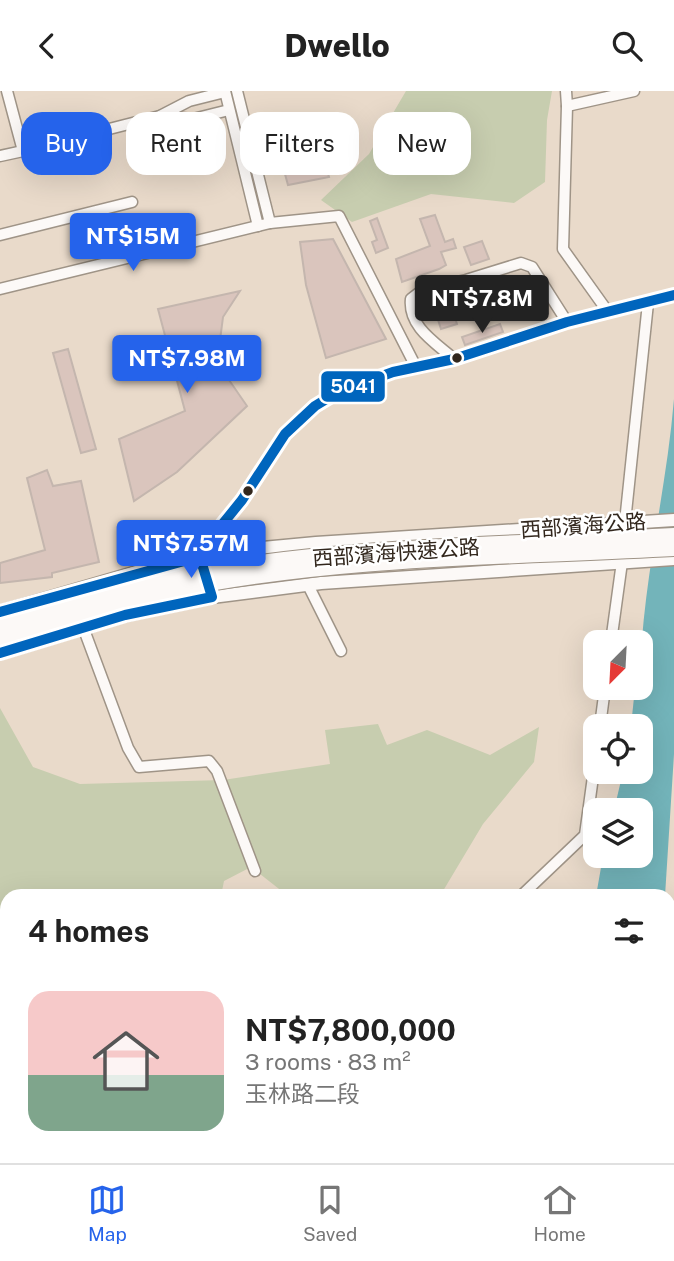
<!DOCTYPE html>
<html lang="en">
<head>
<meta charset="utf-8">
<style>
	:root { --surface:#fff; --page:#f6f6f6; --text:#222; --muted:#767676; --line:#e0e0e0; --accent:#2563eb }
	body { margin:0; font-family:"Public Sans","Noto Sans TC",sans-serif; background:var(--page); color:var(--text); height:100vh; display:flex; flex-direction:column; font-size:26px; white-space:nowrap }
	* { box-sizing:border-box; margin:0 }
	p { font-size:23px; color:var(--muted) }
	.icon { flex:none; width:38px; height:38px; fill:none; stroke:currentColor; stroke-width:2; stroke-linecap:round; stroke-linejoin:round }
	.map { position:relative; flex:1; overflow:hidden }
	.drawer { position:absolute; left:0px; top:798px; width:676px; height:275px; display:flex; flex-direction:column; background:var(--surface); border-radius:21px 21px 0 0; box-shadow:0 7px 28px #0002 }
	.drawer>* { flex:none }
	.top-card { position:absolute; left:21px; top:21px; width:634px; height:63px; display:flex; gap:14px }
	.needle { width:46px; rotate:204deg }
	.buttons { position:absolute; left:583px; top:539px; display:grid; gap:14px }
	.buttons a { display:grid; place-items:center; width:70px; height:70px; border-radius:14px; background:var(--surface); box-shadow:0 7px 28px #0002; font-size:35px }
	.price { position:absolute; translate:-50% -60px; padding:0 16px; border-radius:7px; background:var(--accent); color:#fff; font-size:23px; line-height:46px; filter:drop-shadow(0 2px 4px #0008) }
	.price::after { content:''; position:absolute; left:50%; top:42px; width:21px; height:16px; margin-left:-10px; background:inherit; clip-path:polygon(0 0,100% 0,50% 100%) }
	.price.current { background:#222; color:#fff }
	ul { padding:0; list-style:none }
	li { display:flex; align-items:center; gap:21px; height:175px; padding:0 28px }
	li+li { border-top:2px solid var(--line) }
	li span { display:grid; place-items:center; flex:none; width:196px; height:140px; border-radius:21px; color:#555 }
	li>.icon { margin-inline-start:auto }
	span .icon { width:84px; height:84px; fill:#fffc; stroke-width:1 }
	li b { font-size:30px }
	h2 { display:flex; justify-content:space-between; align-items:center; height:84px; padding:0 28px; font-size:30px }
	.pill { padding:0 24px; border-radius:21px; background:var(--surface); box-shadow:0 7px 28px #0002; font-size:24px; line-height:63px }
	.pill.current { background:var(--accent); color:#fff }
	header { display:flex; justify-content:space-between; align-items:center; height:91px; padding:0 28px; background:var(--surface); font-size:32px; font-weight:800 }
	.tabs { display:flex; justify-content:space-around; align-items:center; height:98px; border-top:2px solid var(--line); background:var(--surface); font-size:19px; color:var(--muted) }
	.tabs a { display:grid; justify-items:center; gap:4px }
	.tabs .current { color:var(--accent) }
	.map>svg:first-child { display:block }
</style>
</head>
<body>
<header><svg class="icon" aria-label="back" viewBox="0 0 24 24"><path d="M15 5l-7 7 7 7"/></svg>Dwello<svg class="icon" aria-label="search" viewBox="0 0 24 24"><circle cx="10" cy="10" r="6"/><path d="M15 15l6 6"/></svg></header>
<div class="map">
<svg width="674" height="1072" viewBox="0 0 674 1072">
	<rect width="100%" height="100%" fill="#e9daca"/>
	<g fill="#c7cdaf">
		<path d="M406,0h146l-5,29 -2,62 -31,21 -83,-9 -79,28 -31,-22 48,-46z"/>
		<path d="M0,617l33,59 47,17 143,-4 107,-16 -5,-34 53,-6 9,21 40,-15 63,25 49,-28 -5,35 -51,62 -43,72h-152l-37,-29 -27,14 -3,15h-214v261h305l-5,6h-307z"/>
	</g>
	<g fill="#73b4ba">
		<path d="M674,308v355l-9,142h-69l7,-40h37v-46h-26l9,-38h17v-46h-9l4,-38h5c0,-97 26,-192 34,-289z"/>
		<path d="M669,854l5,32v178l-6,-6z"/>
	</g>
	<g fill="#dac5bd" stroke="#c4b6ae" stroke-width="2">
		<path d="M320,55l9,31 -41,8 -8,-29z"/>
		<path d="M435,124l10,27 8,-3 3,9 -15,4 5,13 -7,4 -37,13 -6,-23 34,-13 -10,-27z"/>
		<path d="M377,127l11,30 -12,5 -4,-11 5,-2 -7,-19z"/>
		<path d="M333,148l53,100 -60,19 -20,-73 -6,-43z"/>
		<path d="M482,150l7,18 -18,6 -7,-18z"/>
		<path d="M240,200l-17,26 -3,23 5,6 4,34 18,26 -70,66 -43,29 -15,-62 66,-28 -27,-102z"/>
		<path d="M447,202l10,31 -16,5 -10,-31z"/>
		<path d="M500,233l3,8 -38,13 -3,-8z"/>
		<path d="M68,258l28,100 -15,4 -28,-100z"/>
		<path d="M47,379l6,16 28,-5 18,81 -47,11v4l-52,6v-20l45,-13 -18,-72z"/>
	</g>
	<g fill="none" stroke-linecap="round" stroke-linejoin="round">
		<defs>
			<g id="minor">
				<path d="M7,0l16,60 137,-35 29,-15 36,-9"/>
				<path d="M225,0l33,135"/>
				<path d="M237,0l33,132"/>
				<path d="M566,0l1,15 67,-15"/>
				<path d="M567,15l-4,143 45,63"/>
				<path d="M160,25l33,3 36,-9"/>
				<path d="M0,65l23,-5"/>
				<path d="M0,144l132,-33"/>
				<path d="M0,198l270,-66 69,-7 77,151"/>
				<path d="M454,268c-18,-16 -46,-32 -43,-60l13,-10 42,-9 55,-17 11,4 35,55"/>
				<path d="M625,431l23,-219"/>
				<path d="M207,487l-8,-24 43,-54 43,-66 30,-28 23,-14 55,-20 61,-13 113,-37 107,-27"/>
				<path d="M308,494l33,66"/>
				<path d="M83,536l45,121 11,19 70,-6 8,10 38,100"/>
				<path d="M611,551l11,-80"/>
				<path d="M600,635l5,-38"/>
				<path d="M521,805l64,-61 10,-73"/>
				<path d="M472,1066v6"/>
			</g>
			<g id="major">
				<path d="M0,521l199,-58 117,-11 358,-23"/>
				<path d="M0,562l125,-38 87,-18 109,-14 353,-24"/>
			</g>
		</defs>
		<use href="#minor" stroke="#9f9487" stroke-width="13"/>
		<use href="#major" stroke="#9f9487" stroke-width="15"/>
		<use href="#minor" stroke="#fcf9f7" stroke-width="10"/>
		<use href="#major" stroke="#fcf9f7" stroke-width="12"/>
		<defs>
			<g id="highway-bridge">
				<path d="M0,536c59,-19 117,-39 178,-51 163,-31 331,-31 496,-40"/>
				<path d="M0,548c59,-18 118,-37 178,-50 162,-33 332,-32 496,-41"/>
			</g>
		</defs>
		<use href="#highway-bridge" stroke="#9f9487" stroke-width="18" stroke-linecap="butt"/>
		<use href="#highway-bridge" stroke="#fcf9f7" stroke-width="16"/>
		<defs>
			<g id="bus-1">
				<path d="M0,521l195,-54 47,-58 43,-66 30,-28 23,-14 55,-20 61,-13 113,-37 107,-27"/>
				<path d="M0,562l125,-38 87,-18 -13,-43"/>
			</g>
		</defs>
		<use href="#bus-1" stroke="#fff" stroke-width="16"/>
		<use href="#bus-1" stroke="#0065bd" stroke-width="10"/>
	</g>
	<g fill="#32271d" stroke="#fff" stroke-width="2.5">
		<circle cx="457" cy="267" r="6"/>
		<circle cx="248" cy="400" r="6"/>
	</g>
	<g text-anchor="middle" stroke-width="5" stroke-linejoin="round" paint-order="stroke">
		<g font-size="21" fill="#32271d" stroke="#fff">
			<text transform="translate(583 435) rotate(-4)" y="7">西部濱海公路</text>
			<text transform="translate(396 462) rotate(-4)" y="7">西部濱海快速公路</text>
		</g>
	</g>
	<rect stroke="#fff" stroke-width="2.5" x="320" y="279" width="66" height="33" rx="7" fill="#0065bd"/>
	<g font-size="19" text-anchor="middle" font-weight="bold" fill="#fff">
		<text x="353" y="302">5041</text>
	</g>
</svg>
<div class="buttons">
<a><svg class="needle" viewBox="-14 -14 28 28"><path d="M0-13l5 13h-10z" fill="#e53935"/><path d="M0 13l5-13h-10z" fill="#767676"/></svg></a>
<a><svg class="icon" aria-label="locate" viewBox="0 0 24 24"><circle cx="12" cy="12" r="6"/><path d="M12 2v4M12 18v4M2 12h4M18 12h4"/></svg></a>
<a><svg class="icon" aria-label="layers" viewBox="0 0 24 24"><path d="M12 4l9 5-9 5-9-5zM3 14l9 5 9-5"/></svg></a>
</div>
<b class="price" style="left:133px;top:182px">NT$15M</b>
<b class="price current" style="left:482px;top:244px">NT$7.8M</b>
<b class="price" style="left:187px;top:304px">NT$7.98M</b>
<b class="price" style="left:191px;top:489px">NT$7.57M</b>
<div class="top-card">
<a class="pill current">Buy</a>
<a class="pill">Rent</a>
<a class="pill">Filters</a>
<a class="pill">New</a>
</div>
<section class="drawer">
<h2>4 homes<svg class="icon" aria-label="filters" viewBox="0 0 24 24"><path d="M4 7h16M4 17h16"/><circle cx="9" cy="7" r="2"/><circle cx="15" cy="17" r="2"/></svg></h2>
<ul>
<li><span style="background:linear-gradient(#f6c9c9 60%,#7fa58c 0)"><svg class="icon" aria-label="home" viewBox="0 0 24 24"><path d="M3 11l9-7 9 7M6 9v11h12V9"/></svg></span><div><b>NT$7,800,000</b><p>3 rooms · 83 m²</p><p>玉林路二段</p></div></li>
</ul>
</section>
</div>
<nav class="tabs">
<a class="current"><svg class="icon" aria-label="map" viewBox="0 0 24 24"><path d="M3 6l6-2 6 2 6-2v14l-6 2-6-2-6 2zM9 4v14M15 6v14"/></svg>Map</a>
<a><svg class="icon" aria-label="saved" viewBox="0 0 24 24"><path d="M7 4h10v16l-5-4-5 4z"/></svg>Saved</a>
<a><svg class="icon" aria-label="home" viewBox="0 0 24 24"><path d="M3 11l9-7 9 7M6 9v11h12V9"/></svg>Home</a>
</nav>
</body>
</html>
